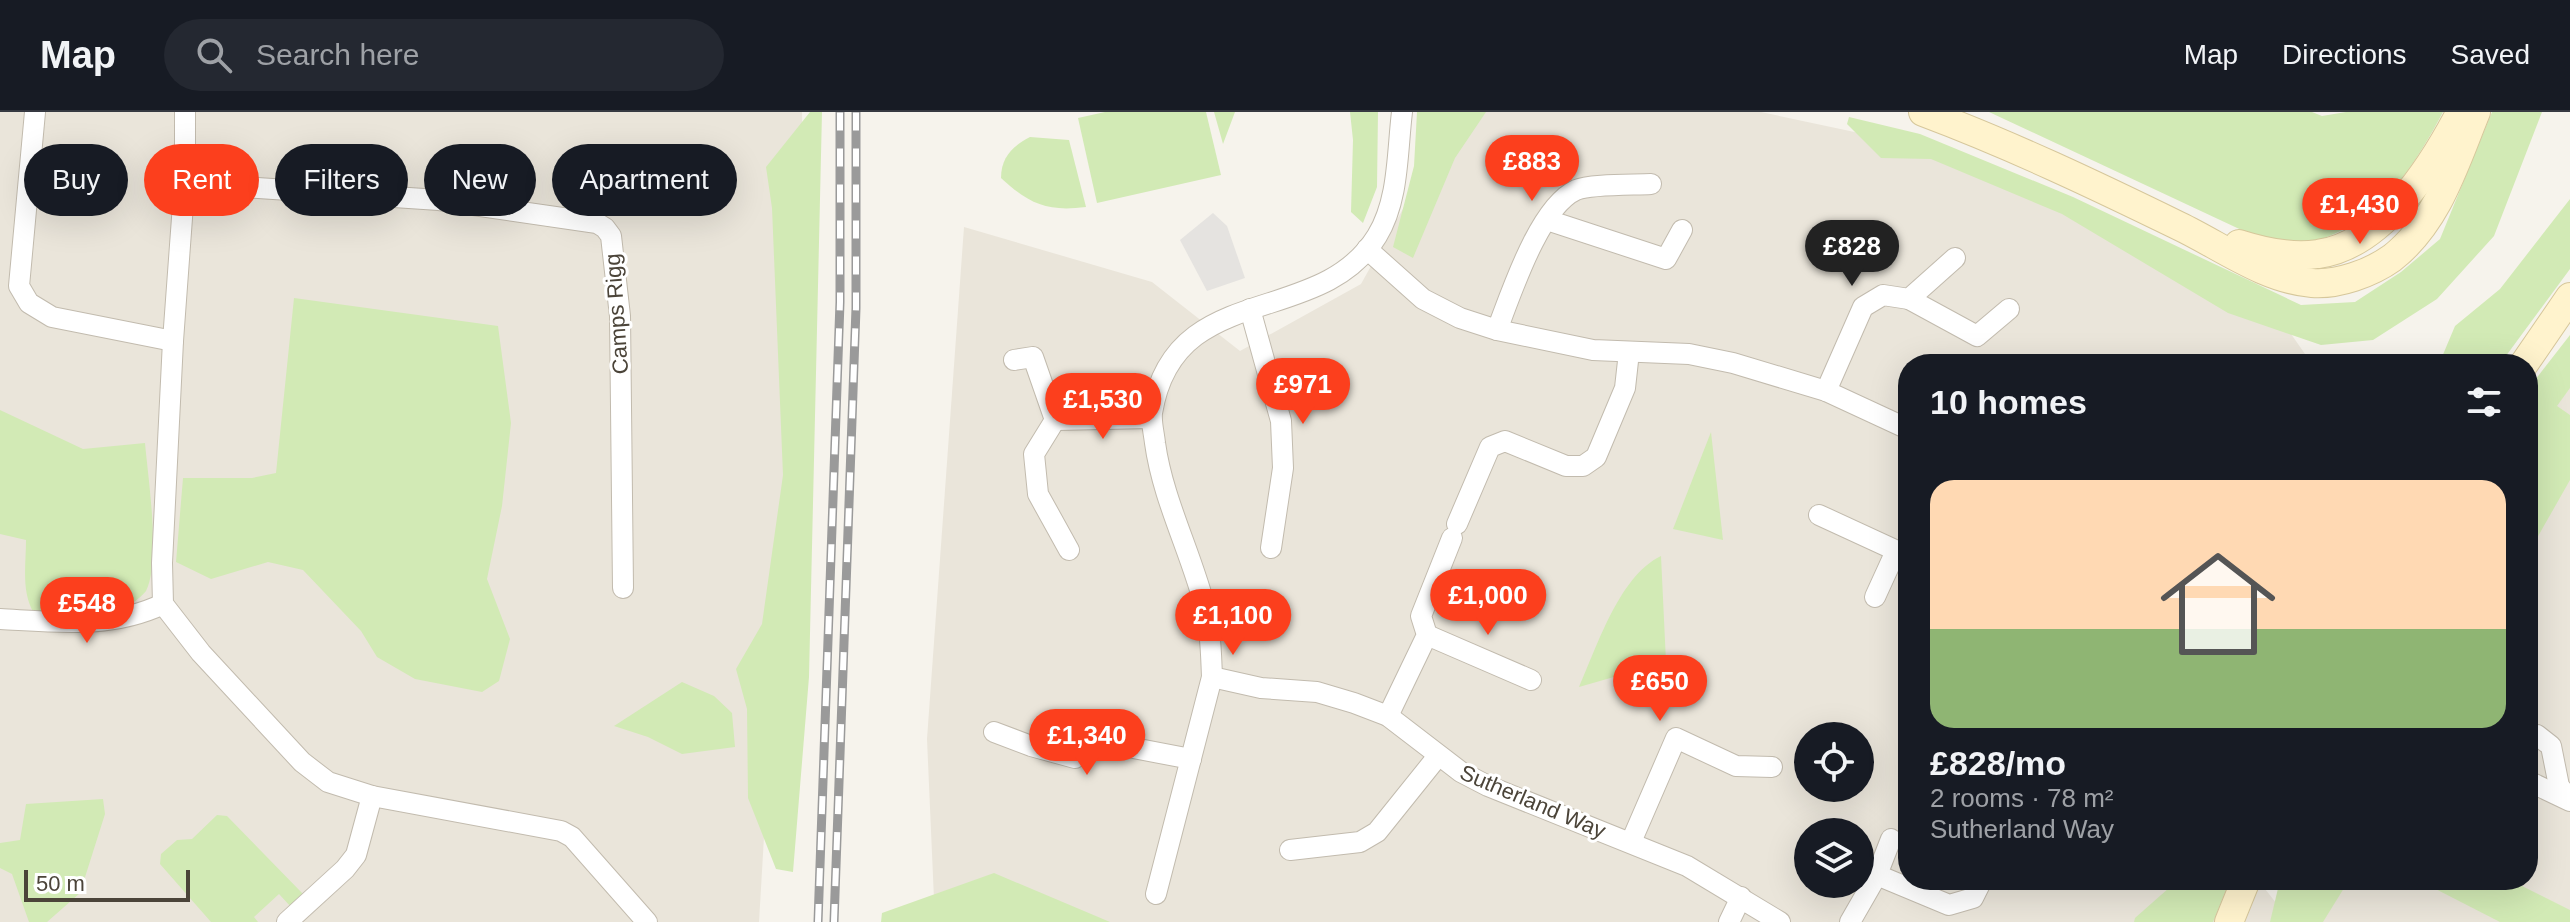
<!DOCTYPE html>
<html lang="en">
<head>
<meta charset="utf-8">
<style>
	:root { --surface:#171b24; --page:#242831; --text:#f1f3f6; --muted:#9ea1a6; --line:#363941; --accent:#fc3f1d }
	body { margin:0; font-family:Arial,sans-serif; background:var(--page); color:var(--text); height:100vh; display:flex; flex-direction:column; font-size:30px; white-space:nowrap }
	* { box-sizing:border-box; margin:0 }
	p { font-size:26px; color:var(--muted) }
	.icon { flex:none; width:44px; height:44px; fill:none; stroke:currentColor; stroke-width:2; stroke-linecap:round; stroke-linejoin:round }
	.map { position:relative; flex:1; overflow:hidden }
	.sheet { position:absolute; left:1898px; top:242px; width:640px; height:536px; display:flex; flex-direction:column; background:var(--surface); border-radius:32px; box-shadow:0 8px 32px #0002 }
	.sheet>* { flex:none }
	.banner { position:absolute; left:24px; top:32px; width:760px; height:72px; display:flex; gap:16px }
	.controls { position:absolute; left:1794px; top:610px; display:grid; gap:16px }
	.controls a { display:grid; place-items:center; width:80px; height:80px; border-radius:50%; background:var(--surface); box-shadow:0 8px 32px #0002; font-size:40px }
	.scale { position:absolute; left:24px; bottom:20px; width:166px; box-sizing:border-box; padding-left:8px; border:4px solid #4b4439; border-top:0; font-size:22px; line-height:28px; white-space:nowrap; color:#4b4439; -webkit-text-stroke:6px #fff; paint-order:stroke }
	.price { position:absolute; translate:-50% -68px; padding:0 18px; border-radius:28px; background:var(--accent); color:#fff; font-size:26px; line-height:52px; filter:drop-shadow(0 2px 4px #0008) }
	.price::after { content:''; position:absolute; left:50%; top:48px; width:24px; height:18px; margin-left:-12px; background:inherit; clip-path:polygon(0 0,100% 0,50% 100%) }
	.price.on { background:#222; color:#fff }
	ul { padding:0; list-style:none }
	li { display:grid; align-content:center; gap:16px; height:424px; padding:0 32px }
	li span { display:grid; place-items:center; height:248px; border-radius:24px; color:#555 }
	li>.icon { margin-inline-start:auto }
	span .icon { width:144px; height:144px; fill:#fffc; stroke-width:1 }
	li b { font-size:34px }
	h2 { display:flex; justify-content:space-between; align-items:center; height:96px; padding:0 32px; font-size:34px }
	.tag { padding:0 28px; border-radius:36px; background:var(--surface); box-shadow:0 8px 32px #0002; font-size:28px; line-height:72px }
	.tag.on { background:var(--accent); color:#fff }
	header { display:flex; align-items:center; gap:48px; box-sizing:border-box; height:112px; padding:0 40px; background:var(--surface); border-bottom:2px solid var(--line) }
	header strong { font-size:38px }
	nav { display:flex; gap:44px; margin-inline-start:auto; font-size:28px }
	.search { width:560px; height:72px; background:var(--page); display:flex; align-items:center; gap:20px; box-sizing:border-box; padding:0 28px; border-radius:44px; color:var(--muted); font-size:30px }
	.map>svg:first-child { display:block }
</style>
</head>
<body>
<header>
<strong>Map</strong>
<div class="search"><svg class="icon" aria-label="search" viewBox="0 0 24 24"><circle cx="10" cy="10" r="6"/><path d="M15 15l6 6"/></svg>Search here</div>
<nav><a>Map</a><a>Directions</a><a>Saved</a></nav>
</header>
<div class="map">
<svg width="2570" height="810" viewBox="0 0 2570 810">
	<rect width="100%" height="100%" fill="#f6f3ec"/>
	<g fill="#eae5da" fill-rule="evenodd">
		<path d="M0,0h802l1,62 -44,748h-759z"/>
		<path d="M1457,0h304l164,35 345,157 42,60h-404v516h350l26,33 18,-33h226v-440l42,-79v561h-1635l-8,-183 37,-512 188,55 88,69 121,-67zM1808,624h52v52h-52zM1808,720h52v52h-52z"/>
	</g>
	<g fill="#d2eab5">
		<path d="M810,0h12l-13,565 -16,195 -17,-3 -28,-71 -1,-89 -11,-40 26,-45 21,-149 -11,-267 -6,-41z"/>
		<path d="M1105,0h101l15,63 -124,28 -19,-85z"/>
		<path d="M1214,0h21l-12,32z"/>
		<path d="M1350,0h28l-1,75 -14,36 -12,-11 2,-72z"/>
		<path d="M1417,0h69l-31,46 -42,100 -20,-11 21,-81z"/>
		<path d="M1989,0h323l10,4 24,-4h97c-31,59 -73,123 -145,132 -14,2 -33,-7 -48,-10z"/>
		<path d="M2492,0h50l-48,124 -57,63 -64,41 -52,5 -93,-32 -166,-99 -131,-55 -50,-1 -34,-34 2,-7 71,17 153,63 228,108 54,-3 46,-30 39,-33z"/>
		<path d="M1030,25l39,3 17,67c-39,5 -57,-3 -85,-29 0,-21 12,-32 29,-41z"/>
		<path d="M2570,87v70l-70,95h-61l16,-38 45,-37z"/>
		<path d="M294,186l204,28 13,97 -9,83 -15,73 23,60 -11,42 -17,11 -67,-13 -38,-22 -16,-26 -58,-61 -35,-8 -57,17 -35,-17 7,-84h69l24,-5z"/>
		<path d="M2570,223v53l-13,18 13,9v65l-42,74v-165z"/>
		<path d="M0,298l83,39 62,-6c3,34 16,119 1,148 -2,3 -10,10 -14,12 -19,12 -74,10 -98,10 -13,-21 -8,-48 -8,-73l-26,-6z"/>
		<path d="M1711,320l12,108 -50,-11z"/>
		<path d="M1661,444l5,106 -87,25c18,-40 40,-111 82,-131z"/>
		<path d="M682,570l32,14 18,17 3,34 -53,7 -34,-17 -34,-11z"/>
		<path d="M103,687l2,15 -25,79 -33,29h-18l-17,-48 -12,-6v-25l20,-3 6,-36z"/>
		<path d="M217,703l10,1 77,79 -13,12 -12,-13 -25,23 4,5h-47l-51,-58 1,-10 16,-14 15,-1z"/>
		<path d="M994,761l116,49h-229l1,-9z"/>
		<path d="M2178,768h52l-17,42h-79l1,-4z"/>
		<path d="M2280,768h69l-26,42h-53z"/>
		<path d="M2418,768h92l60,30v12h-70z"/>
	</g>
	<path fill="#e5e3e0" d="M1213,101l14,13 18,52 -38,13 -27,-51z"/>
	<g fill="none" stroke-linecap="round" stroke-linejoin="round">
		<defs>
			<g id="street">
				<path d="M35,0l-16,174 10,17 23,14 121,24"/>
				<path d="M185,0v65l-12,164 -11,222 1,41 38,49 101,109 26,20 44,14 189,35 11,6 75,85"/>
				<path d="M185,65l57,10 197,13 158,23 8,5 6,8 9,80 3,272"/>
				<path d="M1547,108l119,39 16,-29"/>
				<path d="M1367,137l56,50 37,19 37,12 96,20 96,4 44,9 93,28 82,38"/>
				<path d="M1909,187l68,37 32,-27"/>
				<path d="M1250,197l31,112 2,47 -12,80"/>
				<path d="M1497,218c14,-36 42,-123 79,-140 14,-6 57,-5 75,-6"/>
				<path d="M1014,248l19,-3 22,63 -21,34 4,40 31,56"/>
				<path d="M1826,279l37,-84 20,-12 26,4 46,-41"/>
				<path d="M1055,308l96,-2"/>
				<path d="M1819,403l89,41"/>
				<path d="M1457,412l33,-77 15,-6 61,25h17l13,-9 29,-69 4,-36"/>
				<path d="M1875,485l21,-46"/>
				<path d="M0,507c56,3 111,10 163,-15"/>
				<path d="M1427,523l104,45"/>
				<path d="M1212,565l49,11 56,4 37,11 34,13 73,56 27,14 199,80 93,56"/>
				<path d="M1388,604l39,-81 -6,-19 31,-78"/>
				<path d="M994,620l37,14 44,12 22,-17 94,18"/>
				<path d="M2528,624l9,-1 14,11 8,40 11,14"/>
				<path d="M2528,669l42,20"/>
				<path d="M1631,730l45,-104 60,28 36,1"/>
				<path d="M1290,738l70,-8 17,-10 61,-76"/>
				<path d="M1877,763l72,30 24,-7 9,-18"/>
				<path d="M1156,782l56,-217c-1,-22 -1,-44 -6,-66 -14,-57 -43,-110 -51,-168 -1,-10 -4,-20 -3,-30 22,-135 167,-83 225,-177 22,-36 20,-83 25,-124"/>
				<path d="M287,810l58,-53 11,-14 16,-59"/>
				<path d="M1729,810l12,-25"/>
				<path d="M1850,810l27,-47 14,-36"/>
			</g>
			<g id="secondary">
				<path d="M1923,0c88,33 172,73 256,114 42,20 85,53 133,57 26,2 59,-10 80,-25 46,-36 63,-95 84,-146"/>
				<path d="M2239,132c25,8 53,14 79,10 63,-8 113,-86 140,-137"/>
				<path d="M2524,252l46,-67"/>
				<path d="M2229,810l17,-42"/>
			</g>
		</defs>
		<use href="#street" stroke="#c2bbae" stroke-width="22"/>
		<use href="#secondary" stroke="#d6c79b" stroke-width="30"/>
		<use href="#street" stroke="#fff" stroke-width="20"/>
		<use href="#secondary" stroke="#fff3cd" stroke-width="28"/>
		<defs>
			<g id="rail">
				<path d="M818,810l22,-620v-190"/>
				<path d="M834,810l22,-614v-196"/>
			</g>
		</defs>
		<use href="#rail" stroke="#9a9a9a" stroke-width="9"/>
		<use href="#rail" stroke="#fff" stroke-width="6" stroke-dasharray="18" stroke-linecap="butt"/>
	</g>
	<g text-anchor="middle" stroke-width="6" stroke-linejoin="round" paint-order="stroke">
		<g font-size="22" fill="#4b4439" stroke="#fff">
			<text transform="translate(616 202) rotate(-94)" y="8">Camps Rigg</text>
			<text transform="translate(1533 689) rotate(23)" y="8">Sutherland Way</text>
		</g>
	</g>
</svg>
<div class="controls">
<a><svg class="icon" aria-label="locate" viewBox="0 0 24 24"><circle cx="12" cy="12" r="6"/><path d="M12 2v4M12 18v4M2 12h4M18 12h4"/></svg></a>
<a><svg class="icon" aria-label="layers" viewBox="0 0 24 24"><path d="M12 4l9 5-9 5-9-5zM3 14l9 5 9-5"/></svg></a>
</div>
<div class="scale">50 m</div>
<b class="price" style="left:1532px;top:91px">£883</b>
<b class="price" style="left:2360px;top:134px">£1,430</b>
<b class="price on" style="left:1852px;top:176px">£828</b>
<b class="price" style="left:1303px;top:314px">£971</b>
<b class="price" style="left:1103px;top:329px">£1,530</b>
<b class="price" style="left:1488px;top:525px">£1,000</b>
<b class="price" style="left:87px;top:533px">£548</b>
<b class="price" style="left:1233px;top:545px">£1,100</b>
<b class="price" style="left:1660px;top:611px">£650</b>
<b class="price" style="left:1087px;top:665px">£1,340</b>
<div class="banner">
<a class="tag">Buy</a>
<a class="tag on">Rent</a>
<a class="tag">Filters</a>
<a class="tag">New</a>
<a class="tag">Apartment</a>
</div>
<section class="sheet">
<h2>10 homes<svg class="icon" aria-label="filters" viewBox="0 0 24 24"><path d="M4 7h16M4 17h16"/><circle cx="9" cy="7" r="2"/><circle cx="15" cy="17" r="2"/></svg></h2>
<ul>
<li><span style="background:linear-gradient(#ffd9b3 60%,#8fb573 0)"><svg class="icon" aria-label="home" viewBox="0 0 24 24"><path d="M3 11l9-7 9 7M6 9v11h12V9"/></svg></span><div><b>£828/mo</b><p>2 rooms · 78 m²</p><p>Sutherland Way</p></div></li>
</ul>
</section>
</div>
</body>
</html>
